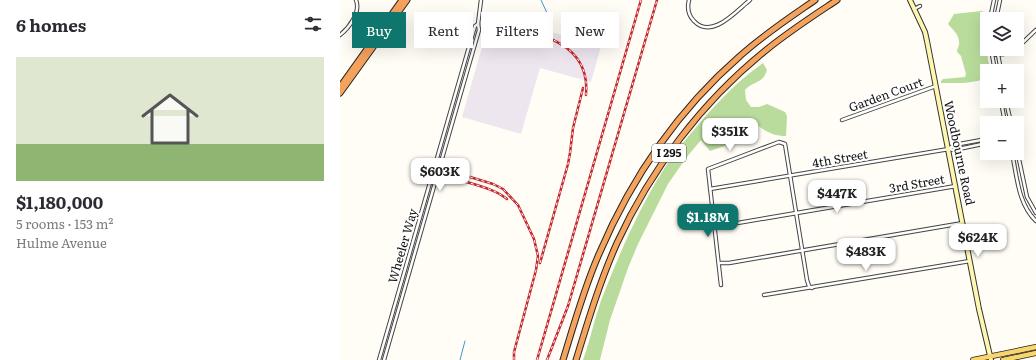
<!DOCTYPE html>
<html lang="en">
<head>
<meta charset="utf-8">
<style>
	:root { --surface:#fff; --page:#f7f7f7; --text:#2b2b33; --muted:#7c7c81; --line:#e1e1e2; --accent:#0f766e }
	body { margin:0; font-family:Literata,serif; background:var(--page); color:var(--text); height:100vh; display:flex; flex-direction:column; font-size:15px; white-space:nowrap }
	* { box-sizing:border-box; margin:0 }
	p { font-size:13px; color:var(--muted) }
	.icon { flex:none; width:22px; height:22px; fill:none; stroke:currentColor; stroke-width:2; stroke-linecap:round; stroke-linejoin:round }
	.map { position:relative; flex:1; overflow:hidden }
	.sheet { display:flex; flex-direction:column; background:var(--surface); width:340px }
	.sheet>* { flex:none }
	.hud { position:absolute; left:12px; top:12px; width:380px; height:36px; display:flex; gap:8px }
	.tools { position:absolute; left:640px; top:12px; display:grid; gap:8px }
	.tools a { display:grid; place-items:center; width:44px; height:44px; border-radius:0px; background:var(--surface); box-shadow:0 4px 16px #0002; font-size:20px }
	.price { position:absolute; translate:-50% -34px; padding:0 9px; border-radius:8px; background:#fff; color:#222; font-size:13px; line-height:26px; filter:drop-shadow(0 1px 2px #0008) }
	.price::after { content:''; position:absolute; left:50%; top:24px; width:12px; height:9px; margin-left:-6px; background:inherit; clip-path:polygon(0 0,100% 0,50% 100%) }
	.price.selected { background:var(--accent); color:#fff }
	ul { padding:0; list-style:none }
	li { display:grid; align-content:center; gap:8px; height:212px; padding:0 16px }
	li+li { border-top:1px solid var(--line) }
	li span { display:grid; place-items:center; height:124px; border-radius:0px; color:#555 }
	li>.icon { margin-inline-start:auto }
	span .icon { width:72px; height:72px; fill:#fffc; stroke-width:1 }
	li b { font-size:17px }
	h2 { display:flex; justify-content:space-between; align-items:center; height:48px; padding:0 16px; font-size:17px }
	.pill { padding:0 14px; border-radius:0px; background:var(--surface); box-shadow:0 4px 16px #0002; font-size:14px; line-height:36px }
	.pill.selected { background:var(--accent); color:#fff }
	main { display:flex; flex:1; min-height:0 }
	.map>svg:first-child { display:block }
</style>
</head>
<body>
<main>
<section class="sheet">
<h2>6 homes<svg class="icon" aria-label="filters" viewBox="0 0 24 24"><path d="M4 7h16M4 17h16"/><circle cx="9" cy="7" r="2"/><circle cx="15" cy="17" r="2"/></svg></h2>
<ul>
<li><span style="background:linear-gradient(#dfe7d0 70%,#8fb573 0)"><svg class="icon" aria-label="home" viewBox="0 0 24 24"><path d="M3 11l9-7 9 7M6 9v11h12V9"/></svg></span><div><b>$1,180,000</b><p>5 rooms · 153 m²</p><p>Hulme Avenue</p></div></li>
</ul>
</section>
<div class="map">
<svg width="696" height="360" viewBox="0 0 696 360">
	<rect width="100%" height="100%" fill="#fffdf5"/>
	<path fill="#eee6ef" d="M151,15l110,31 -10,36 -51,-14 -19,66 -59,-17z"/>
	<g fill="#b9dc9c">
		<path d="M642,11l5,3 -2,20 3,26 3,11h-4v7c-15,6 -30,5 -46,5v-2l2,-2 22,-2 1,-3 -5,-18 -4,-4c0,-4 3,-7 2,-10 0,-8 -7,-13 -11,-18l6,-10z"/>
		<path d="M423,63l4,7c-4,14 -14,11 -22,20l1,10 5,7h8l8,-3 18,8 2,4 -1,20c-12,0 -19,-4 -29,-11l-7,3 -8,12 -32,11 -9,-11 -15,18 -18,26 -30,60 -10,24 -18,52 -10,40h-17c8,-22 12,-45 21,-67 18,-46 39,-93 67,-135 6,-9 14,-17 21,-26 21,-25 44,-50 71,-69z"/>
	</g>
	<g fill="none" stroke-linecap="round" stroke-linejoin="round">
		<g stroke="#3f96cf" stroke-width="1">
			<path d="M201,0l6,13 3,15"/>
			<path d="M120,360l5,-19"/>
		</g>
		<defs>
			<g id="minor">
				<path d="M349,0c-2,8 -1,15 5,21 18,19 42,-10 56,-21"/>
				<path d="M574,9l6,-3"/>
				<path d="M650,19l4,-19"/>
				<path d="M656,19l4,-19"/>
				<path d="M0,35c9,-7 21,-23 16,-35"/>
				<path d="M677,48l19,-18"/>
				<path d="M651,49l4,22"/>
				<path d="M657,49l4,22"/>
				<path d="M652,55l12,-1 11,-5"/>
				<path d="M661,101l4,22"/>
				<path d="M666,101l5,22"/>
				<path d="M502,120l94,-34"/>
				<path d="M610,148l4,-3 33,-6"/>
				<path d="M677,150l10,47 9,16"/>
				<path d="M672,153c5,23 6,51 24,68"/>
				<path d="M370,189l239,-40 5,1 33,-7"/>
				<path d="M374,227l242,-41"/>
				<path d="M380,263h9l234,-40"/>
				<path d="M381,285l-13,-116 71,-27 6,2 22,136 2,6 3,2"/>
				<path d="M424,295l206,-34"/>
				<path d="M39,360l96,-334 3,-2"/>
				<path d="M44,360l95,-330 -1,-6 3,-24"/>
			</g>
			<path id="secondary" d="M570,0l15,32 2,9 52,268 12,51"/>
			<g id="primary">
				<path d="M633,360l63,-13"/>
				<path d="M663,360l33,-7"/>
			</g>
			<g id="motorway">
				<path d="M0,87l62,-87"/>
				<path d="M0,93l67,-93"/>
				<path d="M223,360c11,-36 21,-72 36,-106 32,-75 79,-144 141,-198 23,-21 49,-38 75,-56"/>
				<path d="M236,360c12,-39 24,-79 41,-117 34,-74 85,-141 148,-192 23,-19 48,-35 72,-51"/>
			</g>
		</defs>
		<use href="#minor" stroke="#444" stroke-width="4.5"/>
		<use href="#secondary" stroke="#333" stroke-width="6"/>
		<use href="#primary" stroke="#222" stroke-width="6"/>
		<use href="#motorway" stroke="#222" stroke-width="7"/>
		<use href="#minor" stroke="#fff" stroke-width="2.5"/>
		<use href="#secondary" stroke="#fff6b0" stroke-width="4"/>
		<use href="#primary" stroke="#f9d66b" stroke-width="4.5"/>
		<use href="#motorway" stroke="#f5a25d" stroke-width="5"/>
		<defs>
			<g id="rail">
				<path d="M180,28c35,10 70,23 66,67"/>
				<path d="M107,170l46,14 10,5 15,16 16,34 4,17 -2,14 -22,82v8"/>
				<path d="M108,176c19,8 43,10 59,23"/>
				<path d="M200,263l28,-99 2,-11 3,-25 10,-40"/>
				<path d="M197,360l104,-360"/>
				<path d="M207,360l21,-54 89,-306"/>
			</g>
		</defs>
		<use href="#rail" stroke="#c4262e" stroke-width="2.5"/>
		<use href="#rail" stroke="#fff" stroke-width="1" stroke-dasharray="3" stroke-linecap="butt"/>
	</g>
	<g text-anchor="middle" stroke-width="4" stroke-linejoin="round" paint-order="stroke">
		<rect fill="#fff" stroke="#585858" stroke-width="1" x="312" y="144" width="34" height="18" rx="3"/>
		<g font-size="11" font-weight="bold" fill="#111">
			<text x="329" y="157">I 295</text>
		</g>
		<g font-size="12" fill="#111" stroke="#fff">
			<text transform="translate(546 95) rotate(-20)" y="4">Garden Court</text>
			<text transform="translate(619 153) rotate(78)" y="4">Woodbourne Road</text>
			<text transform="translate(500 159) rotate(-10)" y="4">4th Street</text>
			<text transform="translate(577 184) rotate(-10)" y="4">3rd Street</text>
			<text transform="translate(63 246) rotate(-74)" y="4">Wheeler Way</text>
		</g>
	</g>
</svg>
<div class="tools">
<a><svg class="icon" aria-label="layers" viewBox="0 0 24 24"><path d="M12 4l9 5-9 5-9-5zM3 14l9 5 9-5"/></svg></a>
<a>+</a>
<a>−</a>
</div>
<b class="price" style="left:390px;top:152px">$351K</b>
<b class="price" style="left:100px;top:192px">$603K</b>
<b class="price" style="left:497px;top:214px">$447K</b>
<b class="price selected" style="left:368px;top:238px">$1.18M</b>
<b class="price" style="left:638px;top:258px">$624K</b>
<b class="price" style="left:526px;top:272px">$483K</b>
<div class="hud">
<a class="pill selected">Buy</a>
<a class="pill">Rent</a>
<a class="pill">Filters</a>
<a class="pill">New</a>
</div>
</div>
</main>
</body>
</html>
